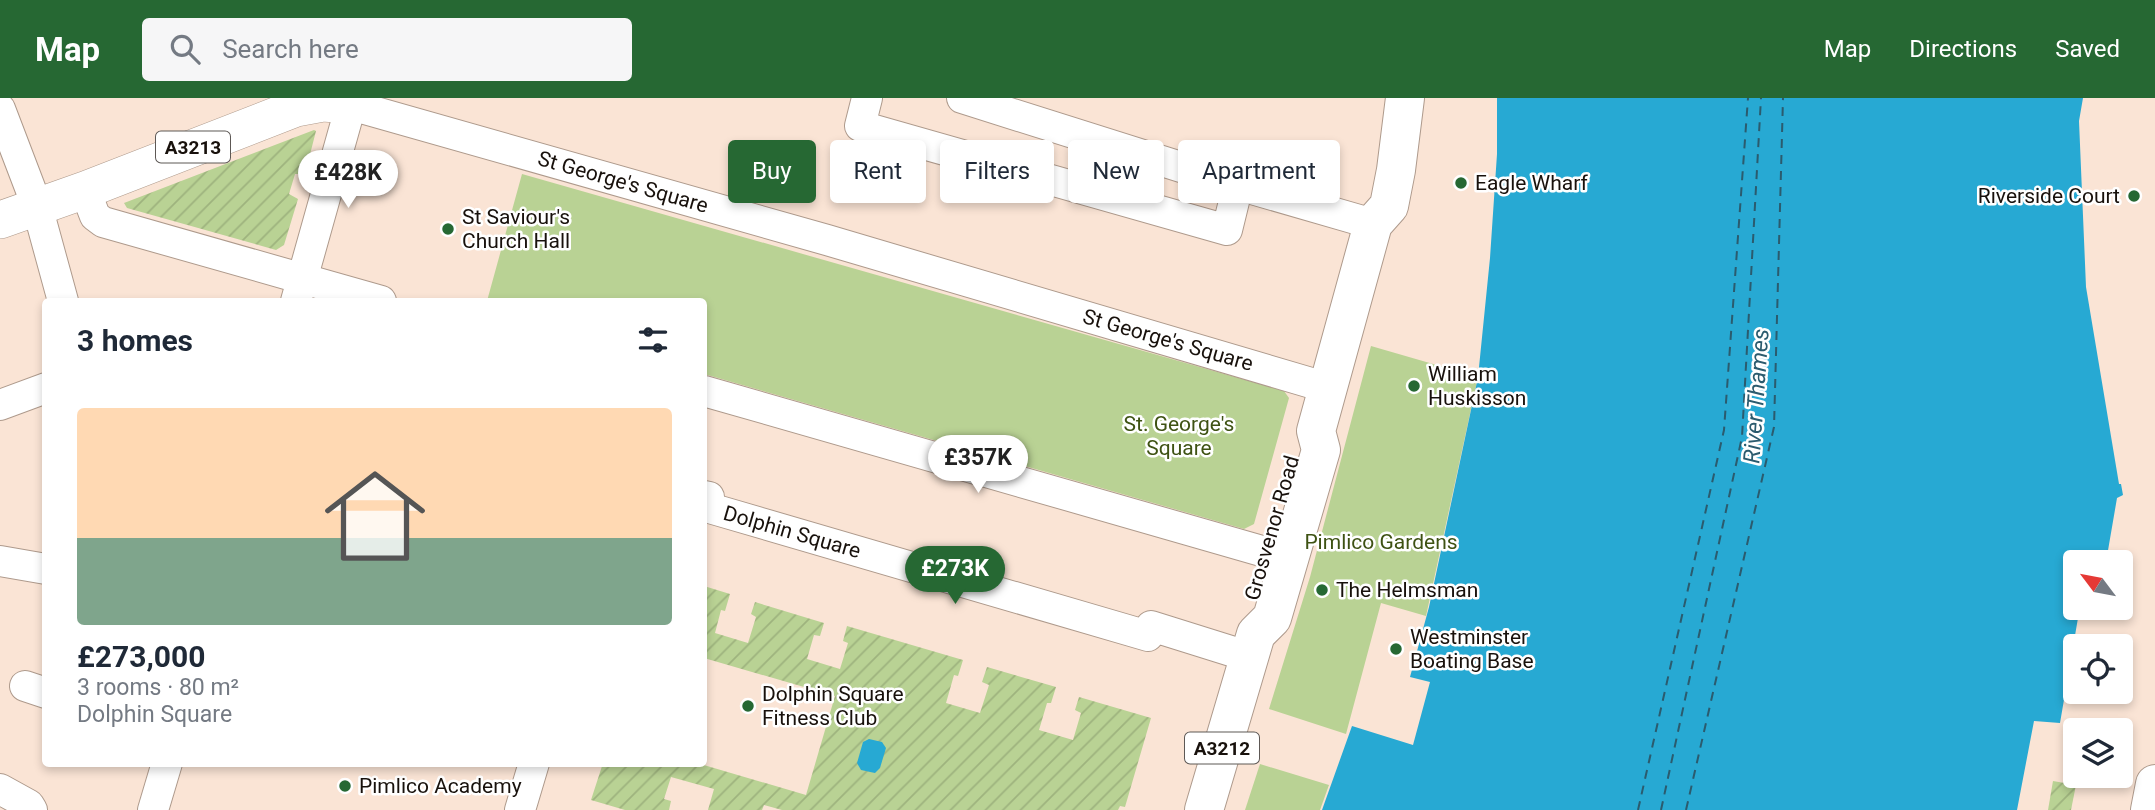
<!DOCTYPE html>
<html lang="en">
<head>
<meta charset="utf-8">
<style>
	:root { --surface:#fff; --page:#f6f6f7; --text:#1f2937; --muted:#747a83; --line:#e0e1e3; --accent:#266833 }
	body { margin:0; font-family:Roboto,sans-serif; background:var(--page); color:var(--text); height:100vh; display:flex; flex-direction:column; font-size:26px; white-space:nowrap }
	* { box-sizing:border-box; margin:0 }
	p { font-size:23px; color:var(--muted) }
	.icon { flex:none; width:38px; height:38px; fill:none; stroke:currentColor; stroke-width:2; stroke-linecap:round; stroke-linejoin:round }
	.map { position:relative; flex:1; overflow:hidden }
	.side { position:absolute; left:42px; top:200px; width:665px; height:469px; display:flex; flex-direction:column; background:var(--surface); border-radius:7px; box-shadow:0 4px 10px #0003 }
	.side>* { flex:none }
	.guide { position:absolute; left:728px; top:42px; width:665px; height:63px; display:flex; gap:14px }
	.needle { width:46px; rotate:302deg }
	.tools { position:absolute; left:2063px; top:452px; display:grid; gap:14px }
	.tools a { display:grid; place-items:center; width:70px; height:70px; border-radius:7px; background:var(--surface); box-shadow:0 4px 10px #0003; font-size:35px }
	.price { position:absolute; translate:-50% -60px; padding:0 16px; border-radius:24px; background:#fff; color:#222; font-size:23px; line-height:46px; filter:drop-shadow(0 2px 4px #0008) }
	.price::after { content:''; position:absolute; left:50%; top:42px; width:21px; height:16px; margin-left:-10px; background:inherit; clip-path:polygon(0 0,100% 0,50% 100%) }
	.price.selected { background:var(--accent); color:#fff }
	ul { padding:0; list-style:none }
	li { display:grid; align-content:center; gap:14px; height:371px; padding:0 35px }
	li+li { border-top:2px solid var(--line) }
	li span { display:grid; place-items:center; height:217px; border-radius:7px; color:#555 }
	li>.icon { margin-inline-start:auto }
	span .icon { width:126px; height:126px; fill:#fffc; stroke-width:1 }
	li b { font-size:30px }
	h2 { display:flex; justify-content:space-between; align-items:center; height:84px; padding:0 35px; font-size:30px }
	.tag { padding:0 24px; border-radius:7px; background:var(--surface); box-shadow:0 4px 10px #0003; font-size:24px; line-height:63px }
	.tag.selected { background:var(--accent); color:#fff }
	header { display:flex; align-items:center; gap:42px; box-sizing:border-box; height:98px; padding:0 35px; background:var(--accent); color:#fff }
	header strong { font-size:33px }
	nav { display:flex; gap:38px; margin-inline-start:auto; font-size:24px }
	.search { width:490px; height:63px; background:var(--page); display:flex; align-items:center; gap:18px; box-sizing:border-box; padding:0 24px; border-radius:7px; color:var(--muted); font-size:26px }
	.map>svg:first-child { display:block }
</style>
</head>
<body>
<header>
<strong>Map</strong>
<div class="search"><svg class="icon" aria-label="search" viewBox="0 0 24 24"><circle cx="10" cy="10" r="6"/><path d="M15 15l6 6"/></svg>Search here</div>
<nav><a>Map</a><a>Directions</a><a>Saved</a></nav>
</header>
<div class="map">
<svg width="2155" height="712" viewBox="0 0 2155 712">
	<defs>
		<pattern id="garden-furrows" width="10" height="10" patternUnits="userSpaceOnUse" patternTransform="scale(1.75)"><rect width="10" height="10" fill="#b9d294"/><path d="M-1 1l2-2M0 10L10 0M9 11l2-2" fill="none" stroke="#9eb37e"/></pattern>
	</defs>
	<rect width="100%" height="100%" fill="#fae4d5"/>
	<g fill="#b9d294">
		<path d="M522,76l762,217 5,7 -35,126 -10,5 -540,-155v-73h-217z"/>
		<path d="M1371,248l107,31 -52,239 -45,-13 -35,131 -77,-25 41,-132z"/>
		<path d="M1260,666l69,21 -9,25h-75z"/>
	</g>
	<g fill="url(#garden-furrows)">
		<path d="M314,32l2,1 -11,43h-10l-6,20 9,5 -14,46 -8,5 -149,-42 -3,-5z"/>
		<path d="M704,488l26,8 -5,17 -4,-1 -6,23 33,10 8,-26 -5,-3 4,-12 69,21 -4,13 -6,-1 -7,24 33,10 8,-26 -5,-2 4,-15 116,34 -5,16 -4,-1 -8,28 34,10 9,-28 -7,-3 5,-15 69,20 -5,16h-4l-8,27 34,10 8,-27 -6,-3 4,-13 72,21 -26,89 -5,-1 -2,4h-336l-18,-5 -2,5h-54l6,-21 -43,-12 -7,22 7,2 -2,9h-44l-34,-10 12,-37h94l109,32 29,-99 -131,-38z"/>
		<path d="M2053,683l23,4 -5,25h-23z"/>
	</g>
	<g fill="#27a9d3">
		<path d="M1497,0h586l-4,23 7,166 33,197h2l2,11 -6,3 -11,64h-30v45h23l-2,13 -19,-2 -18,105 -26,-2 -17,89h-695l30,-84 61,19 17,-63 -20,-5 19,-70 49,-230 12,-119 7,-104z"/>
		<path d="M869,641l13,3 4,6 -6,20 -5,5 -14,-3 -4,-7 6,-21z"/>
	</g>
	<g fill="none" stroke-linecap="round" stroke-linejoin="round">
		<g stroke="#2b5b6e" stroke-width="2" stroke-dasharray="9 7" stroke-linecap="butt">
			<path d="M1638,712l86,-380 24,-332"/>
			<path d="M1661,712l81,-373 19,-339"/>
			<path d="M1686,712l88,-383 9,-329"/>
		</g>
		<defs>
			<g id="minor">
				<path d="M867,0l-7,28 367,104 11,-45"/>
				<path d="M962,0l276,87 135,39"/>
				<path d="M0,11l37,97 26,95"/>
				<path d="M85,92l10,26 8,6 278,79"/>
				<path d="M296,203l55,-196 476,135 501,148"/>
				<path d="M704,293l561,161"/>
				<path d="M0,307l46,-17"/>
				<path d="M704,398l5,1 -3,10 442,129 3,-10 99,31"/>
				<path d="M0,463l46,8"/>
				<path d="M25,588l21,7"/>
				<path d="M0,691l29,16 3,5"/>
				<path d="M153,712l14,-47"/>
				<path d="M520,712l14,-47"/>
			</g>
			<path id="major" d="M0,122l85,-30 211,-82 27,-5 28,2 2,-7"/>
			<g id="highway">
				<path d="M1204,712l52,-176 16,-16 49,-168 -5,-19 57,-207 16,-18 7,-36 9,-72"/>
				<path d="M2150,712l5,-26"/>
			</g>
		</defs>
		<use href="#minor" stroke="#ae9a8c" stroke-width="32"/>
		<use href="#major" stroke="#ae9a8c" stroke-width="38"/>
		<use href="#highway" stroke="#ae9a8c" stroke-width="40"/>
		<use href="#minor" stroke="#fff" stroke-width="30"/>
		<use href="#major" stroke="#fff" stroke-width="37"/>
		<use href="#highway" stroke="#fff" stroke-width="38"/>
	</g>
	<g fill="#266833" stroke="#fff" stroke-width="2.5">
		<circle cx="1461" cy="85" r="7"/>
		<circle cx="2134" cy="98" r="7"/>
		<circle cx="448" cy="131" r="7"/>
		<circle cx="1414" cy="288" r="7"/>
		<circle cx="1322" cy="492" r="7"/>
		<circle cx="1396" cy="551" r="7"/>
		<circle cx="748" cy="608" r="7"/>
		<circle cx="345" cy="688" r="7"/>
	</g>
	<g text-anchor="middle" stroke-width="5" stroke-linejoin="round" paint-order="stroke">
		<g fill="#fff" stroke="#5d5855" stroke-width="2">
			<rect x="156" y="33.5" width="74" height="31" rx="5"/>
			<rect x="1185" y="634.5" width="74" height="31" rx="5"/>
		</g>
		<g font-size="19" font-weight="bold" fill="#18110c">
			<text x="193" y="56">A3213</text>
			<text x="1222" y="657">A3212</text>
		</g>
		<g font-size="21" fill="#18110c" stroke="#fff">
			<text transform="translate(623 84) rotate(16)" y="7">St George's Square</text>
			<text transform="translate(1168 242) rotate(16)" y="7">St George's Square</text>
			<text transform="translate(1272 430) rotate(-74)" y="7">Grosvenor Road</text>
			<text transform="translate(792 434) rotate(16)" y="7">Dolphin Square</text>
		</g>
		<g font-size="21" fill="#18110c" stroke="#fff" text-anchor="start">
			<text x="1475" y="92">Eagle Wharf</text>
			<text x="2120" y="105" text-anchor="end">Riverside Court</text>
			<text x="462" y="126">St Saviour's<tspan x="462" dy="24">Church Hall</tspan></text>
			<text x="1428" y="283">William<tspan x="1428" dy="24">Huskisson</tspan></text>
			<text x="1336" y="499">The Helmsman</text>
			<text x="1410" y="546">Westminster<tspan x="1410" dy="24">Boating Base</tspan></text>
			<text x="762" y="603">Dolphin Square<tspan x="762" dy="24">Fitness Club</tspan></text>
			<text x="359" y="695">Pimlico Academy</text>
		</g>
		<g font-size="21" fill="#3e5213" stroke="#fff">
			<text x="1179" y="333">St. George's<tspan x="1179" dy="24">Square</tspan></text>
			<text x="1381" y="451">Pimlico Gardens</text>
		</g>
		<g font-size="23" font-style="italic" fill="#2b5b6e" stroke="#fff">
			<text transform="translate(1756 298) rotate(-86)" y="8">River Thames</text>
		</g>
	</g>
</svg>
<div class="tools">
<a><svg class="needle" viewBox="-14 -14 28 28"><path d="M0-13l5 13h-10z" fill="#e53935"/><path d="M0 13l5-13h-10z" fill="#747a83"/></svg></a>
<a><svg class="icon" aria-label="locate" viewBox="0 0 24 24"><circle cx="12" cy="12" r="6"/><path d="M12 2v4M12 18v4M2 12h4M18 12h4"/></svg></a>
<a><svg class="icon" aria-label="layers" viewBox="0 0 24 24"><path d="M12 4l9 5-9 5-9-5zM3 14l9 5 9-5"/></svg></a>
</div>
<b class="price" style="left:348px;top:112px">£428K</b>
<b class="price" style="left:978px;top:397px">£357K</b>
<b class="price selected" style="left:955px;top:508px">£273K</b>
<div class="guide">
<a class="tag selected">Buy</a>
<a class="tag">Rent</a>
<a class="tag">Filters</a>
<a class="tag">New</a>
<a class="tag">Apartment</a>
</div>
<section class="side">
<h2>3 homes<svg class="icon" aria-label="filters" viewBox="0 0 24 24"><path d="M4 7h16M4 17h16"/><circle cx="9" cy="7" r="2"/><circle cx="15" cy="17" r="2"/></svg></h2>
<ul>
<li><span style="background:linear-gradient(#ffd9b3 60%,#7fa58c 0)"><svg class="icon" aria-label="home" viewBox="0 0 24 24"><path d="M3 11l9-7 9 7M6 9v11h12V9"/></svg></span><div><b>£273,000</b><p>3 rooms · 80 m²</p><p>Dolphin Square</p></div></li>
</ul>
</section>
</div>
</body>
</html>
